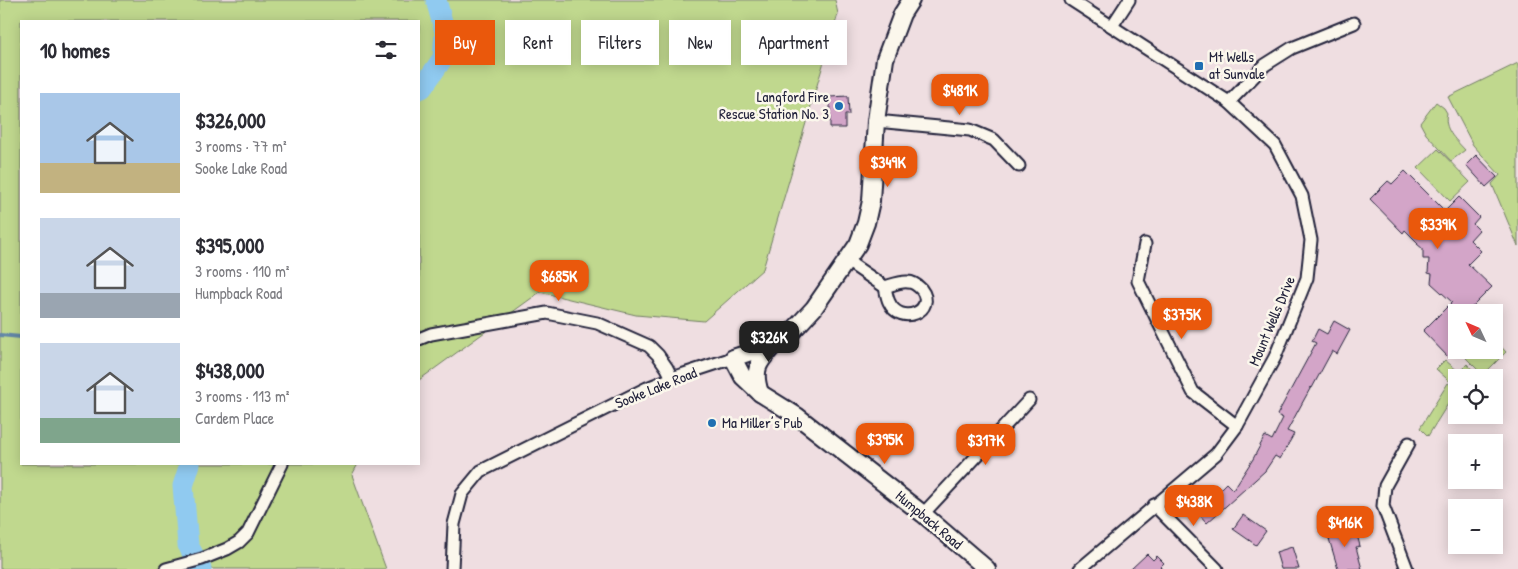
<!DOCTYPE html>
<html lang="en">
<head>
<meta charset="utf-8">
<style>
	:root { --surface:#fff; --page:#f7f7f7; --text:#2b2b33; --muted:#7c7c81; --accent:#ea580c }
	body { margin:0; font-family:"Patrick Hand",sans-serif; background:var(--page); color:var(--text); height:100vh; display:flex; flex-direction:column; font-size:19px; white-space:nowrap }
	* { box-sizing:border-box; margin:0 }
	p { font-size:16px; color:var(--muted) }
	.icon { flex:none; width:28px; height:28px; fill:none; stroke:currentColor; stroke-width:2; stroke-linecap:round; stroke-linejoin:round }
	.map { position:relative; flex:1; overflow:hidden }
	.drawer { position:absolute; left:20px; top:20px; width:400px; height:445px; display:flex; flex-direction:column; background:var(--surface); border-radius:0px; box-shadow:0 2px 12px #0003 }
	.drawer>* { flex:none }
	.banner { position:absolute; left:435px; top:20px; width:475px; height:45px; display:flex; gap:10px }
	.needle { width:32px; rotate:314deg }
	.buttons { position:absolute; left:1448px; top:304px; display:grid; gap:10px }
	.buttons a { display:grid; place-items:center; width:55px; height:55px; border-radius:0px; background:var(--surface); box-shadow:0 2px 12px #0003; font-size:25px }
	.price { position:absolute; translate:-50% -42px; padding:0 11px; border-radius:10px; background:var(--accent); color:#fff; font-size:16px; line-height:32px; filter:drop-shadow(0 1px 2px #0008) }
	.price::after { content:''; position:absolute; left:50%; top:30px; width:15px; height:11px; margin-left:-8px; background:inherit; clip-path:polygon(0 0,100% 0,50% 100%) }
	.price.current { background:#222; color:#fff }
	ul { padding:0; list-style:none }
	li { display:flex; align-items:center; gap:15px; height:125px; padding:0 20px }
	li span { display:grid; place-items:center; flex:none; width:140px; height:100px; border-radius:0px; color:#555 }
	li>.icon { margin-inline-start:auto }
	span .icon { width:60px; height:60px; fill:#fffc; stroke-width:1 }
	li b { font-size:21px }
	h2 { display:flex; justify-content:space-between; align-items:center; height:60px; padding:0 20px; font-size:21px }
	.pill { padding:0 18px; border-radius:0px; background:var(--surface); box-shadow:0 2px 12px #0003; font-size:18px; line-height:45px }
	.pill.current { background:var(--accent); color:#fff }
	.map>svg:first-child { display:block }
</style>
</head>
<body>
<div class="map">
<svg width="1518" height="569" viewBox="0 0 1518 569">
	<rect width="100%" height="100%" fill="#efdee1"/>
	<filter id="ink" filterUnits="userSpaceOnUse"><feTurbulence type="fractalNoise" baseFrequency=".02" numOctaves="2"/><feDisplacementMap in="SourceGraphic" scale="10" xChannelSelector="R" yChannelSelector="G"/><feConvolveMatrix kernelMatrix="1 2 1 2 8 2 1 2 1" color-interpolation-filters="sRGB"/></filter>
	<g filter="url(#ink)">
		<g fill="#c0d88e" stroke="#717d64">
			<path d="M0,0h835l3,14 -75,255 -59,52 -68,-6 -96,-23 -121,88v-359h-398v443h337l-6,11 34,94h-386z"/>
			<path d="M1518,63v183l-26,-62 8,-9 -27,-30 -25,-48z"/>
			<path d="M1436,102l8,6 3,5c-4,16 8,26 18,37l-14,11 -25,-27 -6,-11z"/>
			<path d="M1438,149l32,33 -20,19 -32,-33z"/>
			<path d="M1494,339l12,13 -23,23 -17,-17 8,-8h20z"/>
			<path d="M1445,360l14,12 8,-8 12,13 -23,1v9l-20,-18z"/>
			<path d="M1448,383l8,6v2l-28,45 -8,-8z"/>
		</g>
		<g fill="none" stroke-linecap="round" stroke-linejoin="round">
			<path stroke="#6487a8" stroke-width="4" d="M0,335l21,2"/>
			<g stroke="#90caf0" stroke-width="21">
				<path d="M419,89l3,-1 21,-30 2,-26 -9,-32"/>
				<path d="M190,464l-7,22 5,59 13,24"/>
			</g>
		</g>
		<g fill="#d3a5c8" stroke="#22223b">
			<path d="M848,96l1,19h-4v13h-15v-31z"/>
			<path d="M1476,155l21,22 -11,10 -20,-22z"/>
			<path d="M1405,171l40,40 14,-14 20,20 -6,7 6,6 -9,10 11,11 -13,13 24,23 -25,25h-11v39l-7,7 -26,-27 29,-29 -21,-19 1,-9 -4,-1 1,-14h-6v-10l-6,-5 1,-1 -13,-13 -2,3 -33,-34 18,-18 4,3z"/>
			<path d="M1334,321l16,9 -13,24 -5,-3 -20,37 -1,-1 -24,44 7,3 -14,25 -5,-3 -10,15 -58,52 -10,-11 29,-29 7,7 20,-31 12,-23 7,4 11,-22 -6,-3 39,-72 -4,-2 6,-12 9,5z"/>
			<path d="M1243,515l23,16 -10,14 -23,-16z"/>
			<path d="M1349,525l3,7 4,-1 4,15 -4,1 6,22h-24l-11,-37z"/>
			<path d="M1292,547l7,22h-18l-5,-17z"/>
			<path d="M1147,554l6,6 4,-4 7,7 -4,4 2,2h-31z"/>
		</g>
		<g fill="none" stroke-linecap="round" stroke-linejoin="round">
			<defs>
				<g id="street">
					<path d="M1071,0l158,102 46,43 27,51 9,44 -4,38 -32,79 -38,69 -21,28 -136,115"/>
					<path d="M1112,26l17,-26"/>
					<path d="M1229,102l36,-37 27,-17 62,-25"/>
					<path d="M876,121l94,9 24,10 25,26"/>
					<path d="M1145,244l-7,37 55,111 44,34"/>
					<path d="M847,261l38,26c1,5 2,11 4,15 11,25 49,9 32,-13 -3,-3 -8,-7 -13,-7 -7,-1 -16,3 -23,5"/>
					<path d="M419,339l12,-5 116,-21 50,10 52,23 9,9 9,13 5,10"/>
					<path d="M1154,505l63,64"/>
					<path d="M923,514l106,-114"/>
					<path d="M166,569l36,-10 25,-10 12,-7 9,-9 34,-69"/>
					<path d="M452,569l2,-45 8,-30 19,-23 166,-83 25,-10 61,-20"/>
					<path d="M1407,569l-24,-63 2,-20 24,-43"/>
				</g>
				<g id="secondary">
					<path d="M911,0l-9,14 -17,45 -9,62 -5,80 -5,22 -8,21 -44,64 -25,27 -23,12 -33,11 10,19 17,16 37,23 126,98 64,55"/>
					<path d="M760,393c-8,-25 -1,-31 15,-49"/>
				</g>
			</defs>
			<use href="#street" stroke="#22223b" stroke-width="15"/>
			<use href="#secondary" stroke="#22223b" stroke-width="20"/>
			<use href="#street" stroke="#fbf7ec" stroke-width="11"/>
			<use href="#secondary" stroke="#fbf7ec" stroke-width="16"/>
		</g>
	</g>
	<g fill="#1f6fb2" stroke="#fbf7ec" stroke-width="2">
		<rect x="1194" y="61" width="10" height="10" rx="2.5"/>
		<circle cx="839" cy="106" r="5"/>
		<circle cx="712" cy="423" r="5"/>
	</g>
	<g text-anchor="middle" stroke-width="5" stroke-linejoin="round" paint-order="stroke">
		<g font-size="15" fill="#22223b" stroke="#fbf7ec" text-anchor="start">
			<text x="1209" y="62">Mt Wells<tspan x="1209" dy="17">at Sunvale</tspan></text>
			<text x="829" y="102" text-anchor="end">Langford Fire<tspan x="829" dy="17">Rescue Station No. 3</tspan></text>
			<text x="722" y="428">Ma Miller’s Pub</text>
		</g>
		<g font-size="15" fill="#22223b" stroke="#fbf7ec">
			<text transform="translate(1272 321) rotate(-67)" y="5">Mount Wells Drive</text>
			<text transform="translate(656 388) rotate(-22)" y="5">Sooke Lake Road</text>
			<text transform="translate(929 520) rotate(40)" y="5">Humpback Road</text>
		</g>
	</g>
</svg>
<div class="buttons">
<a><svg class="needle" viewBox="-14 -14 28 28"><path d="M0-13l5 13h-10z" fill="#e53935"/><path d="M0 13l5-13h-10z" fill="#7c7c81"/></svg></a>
<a><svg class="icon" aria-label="locate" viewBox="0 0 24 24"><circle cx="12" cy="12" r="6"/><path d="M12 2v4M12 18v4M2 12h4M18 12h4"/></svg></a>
<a>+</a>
<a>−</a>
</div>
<b class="price" style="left:960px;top:116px">$481K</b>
<b class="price" style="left:888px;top:188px">$349K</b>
<b class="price" style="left:1438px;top:250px">$339K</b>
<b class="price" style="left:559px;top:302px">$685K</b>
<b class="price" style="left:1182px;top:340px">$375K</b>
<b class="price current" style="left:769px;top:363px">$326K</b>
<b class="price" style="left:885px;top:465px">$395K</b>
<b class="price" style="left:986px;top:466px">$317K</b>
<b class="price" style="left:1194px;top:527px">$438K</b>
<b class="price" style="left:1345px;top:548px">$416K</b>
<div class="banner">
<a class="pill current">Buy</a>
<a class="pill">Rent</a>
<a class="pill">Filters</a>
<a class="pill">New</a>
<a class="pill">Apartment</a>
</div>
<section class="drawer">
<h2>10 homes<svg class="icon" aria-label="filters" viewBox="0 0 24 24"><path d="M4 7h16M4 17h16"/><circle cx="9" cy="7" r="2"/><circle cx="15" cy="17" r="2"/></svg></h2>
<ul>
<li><span style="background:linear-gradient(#a9c7e8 70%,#c2b280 0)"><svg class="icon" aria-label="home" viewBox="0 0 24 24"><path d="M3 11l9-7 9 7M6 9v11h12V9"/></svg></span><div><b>$326,000</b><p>3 rooms · 77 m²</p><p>Sooke Lake Road</p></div></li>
<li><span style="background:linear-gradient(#c9d6e8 75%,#9aa5b1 0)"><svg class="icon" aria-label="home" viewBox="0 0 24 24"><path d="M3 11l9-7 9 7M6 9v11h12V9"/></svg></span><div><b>$395,000</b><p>3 rooms · 110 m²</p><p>Humpback Road</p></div></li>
<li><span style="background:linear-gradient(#c9d6e8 75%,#7fa58c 0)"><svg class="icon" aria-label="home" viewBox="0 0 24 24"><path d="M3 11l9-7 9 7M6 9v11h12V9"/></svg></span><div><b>$438,000</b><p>3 rooms · 113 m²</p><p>Cardem Place</p></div></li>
</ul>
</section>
</div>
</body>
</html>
